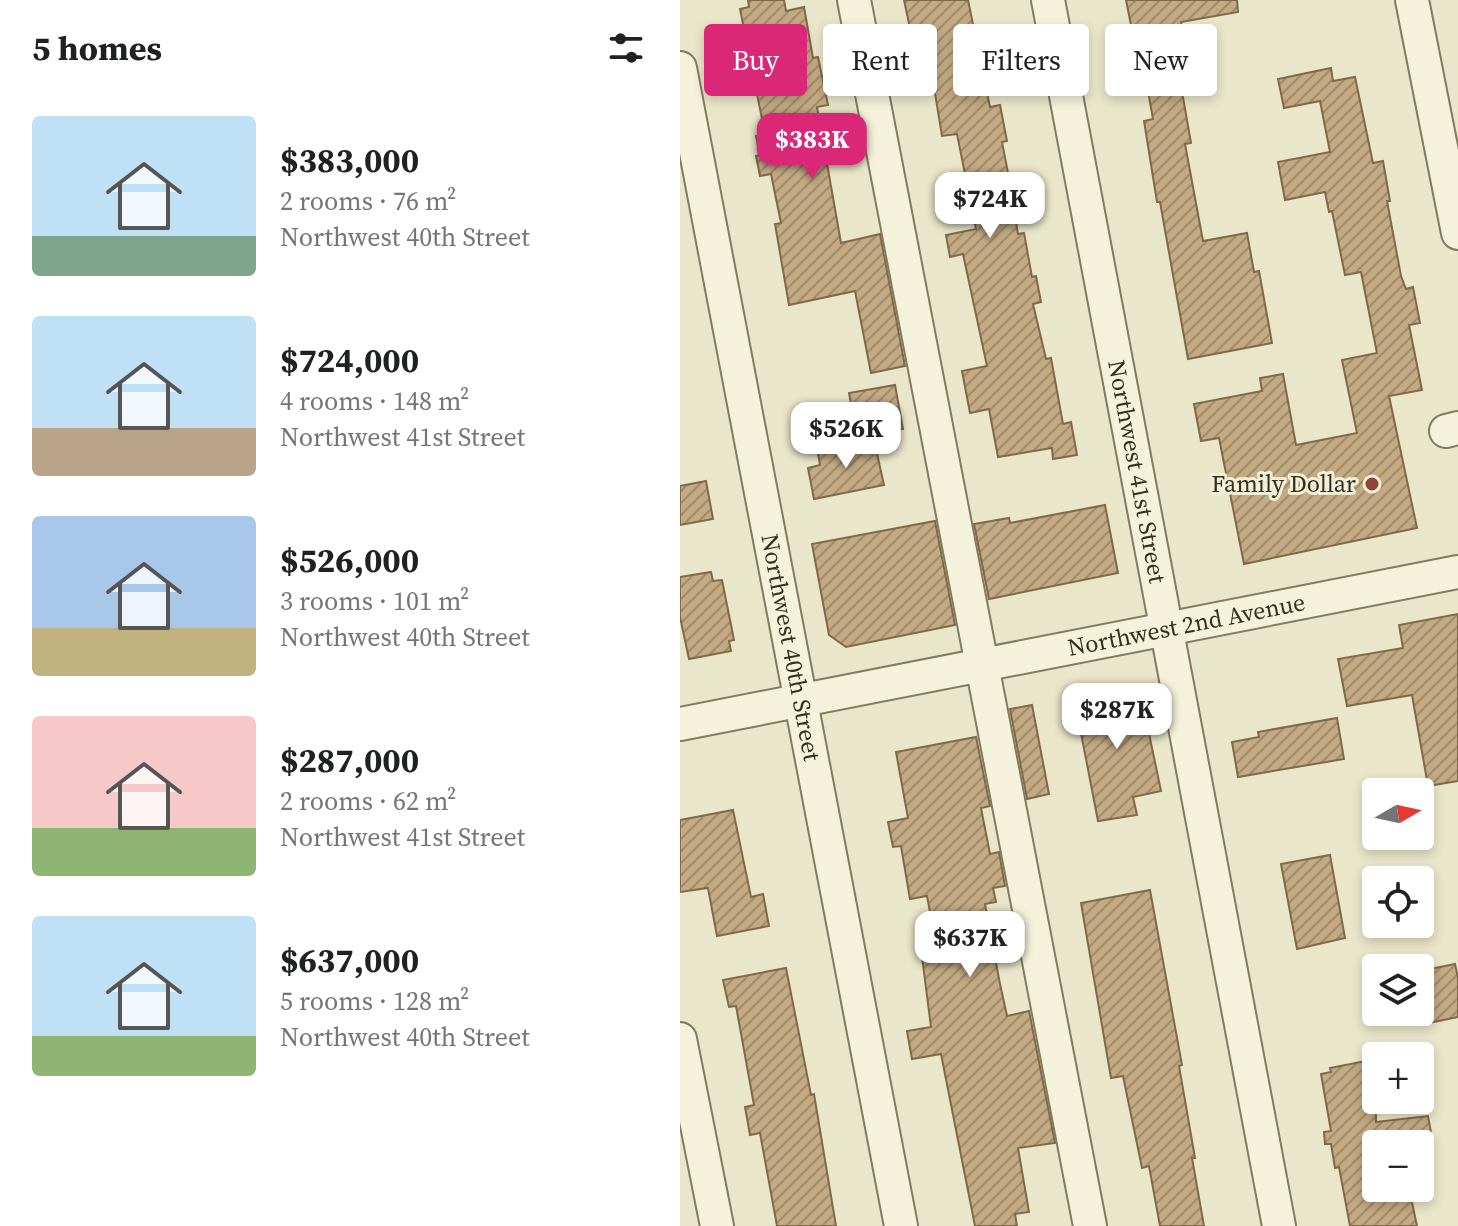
<!DOCTYPE html>
<html lang="en">
<head>
<meta charset="utf-8">
<style>
	:root { --surface:#fff; --page:#f2f2f2; --text:#202124; --muted:#757577; --accent:#db2777 }
	body { margin:0; font-family:"Source Serif 4",serif; background:var(--page); color:var(--text); height:100vh; display:flex; flex-direction:column; font-size:30px; white-space:nowrap }
	* { box-sizing:border-box; margin:0 }
	p { font-size:26px; color:var(--muted) }
	.icon { flex:none; width:44px; height:44px; fill:none; stroke:currentColor; stroke-width:2; stroke-linecap:round; stroke-linejoin:round }
	.map { position:relative; flex:1; overflow:hidden }
	.details { display:flex; flex-direction:column; background:var(--surface); width:680px }
	.details>* { flex:none }
	.top-card { position:absolute; left:24px; top:24px; width:634px; height:72px; display:flex; gap:16px }
	.needle { width:52px; rotate:81deg }
	.fabs { position:absolute; left:682px; top:778px; display:grid; gap:16px }
	.fabs a { display:grid; place-items:center; width:72px; height:72px; border-radius:8px; background:var(--surface); box-shadow:0 4px 12px #0003; font-size:40px }
	.price { position:absolute; translate:-50% -68px; padding:0 18px; border-radius:16px; background:#fff; color:#222; font-size:26px; line-height:52px; filter:drop-shadow(0 2px 4px #0008) }
	.price::after { content:''; position:absolute; left:50%; top:48px; width:24px; height:18px; margin-left:-12px; background:inherit; clip-path:polygon(0 0,100% 0,50% 100%) }
	.price.active { background:var(--accent); color:#fff }
	ul { padding:0; list-style:none }
	li { display:flex; align-items:center; gap:24px; height:200px; padding:0 32px }
	li span { display:grid; place-items:center; flex:none; width:224px; height:160px; border-radius:8px; color:#555 }
	li>.icon { margin-inline-start:auto }
	span .icon { width:96px; height:96px; fill:#fffc; stroke-width:1 }
	li b { font-size:34px }
	h2 { display:flex; justify-content:space-between; align-items:center; height:96px; padding:0 32px; font-size:34px }
	.chip { padding:0 28px; border-radius:8px; background:var(--surface); box-shadow:0 4px 12px #0003; font-size:28px; line-height:72px }
	.chip.active { background:var(--accent); color:#fff }
	main { display:flex; flex:1; min-height:0 }
	.map>svg:first-child { display:block }
</style>
</head>
<body>
<main>
<section class="details">
<h2>5 homes<svg class="icon" aria-label="filters" viewBox="0 0 24 24"><path d="M4 7h16M4 17h16"/><circle cx="9" cy="7" r="2"/><circle cx="15" cy="17" r="2"/></svg></h2>
<ul>
<li><span style="background:linear-gradient(#bfe0f5 75%,#7fa58c 0)"><svg class="icon" aria-label="home" viewBox="0 0 24 24"><path d="M3 11l9-7 9 7M6 9v11h12V9"/></svg></span><div><b>$383,000</b><p>2 rooms · 76 m²</p><p>Northwest 40th Street</p></div></li>
<li><span style="background:linear-gradient(#bfe0f5 70%,#b9a48a 0)"><svg class="icon" aria-label="home" viewBox="0 0 24 24"><path d="M3 11l9-7 9 7M6 9v11h12V9"/></svg></span><div><b>$724,000</b><p>4 rooms · 148 m²</p><p>Northwest 41st Street</p></div></li>
<li><span style="background:linear-gradient(#a9c7e8 70%,#c2b280 0)"><svg class="icon" aria-label="home" viewBox="0 0 24 24"><path d="M3 11l9-7 9 7M6 9v11h12V9"/></svg></span><div><b>$526,000</b><p>3 rooms · 101 m²</p><p>Northwest 40th Street</p></div></li>
<li><span style="background:linear-gradient(#f6c9c9 70%,#8fb573 0)"><svg class="icon" aria-label="home" viewBox="0 0 24 24"><path d="M3 11l9-7 9 7M6 9v11h12V9"/></svg></span><div><b>$287,000</b><p>2 rooms · 62 m²</p><p>Northwest 41st Street</p></div></li>
<li><span style="background:linear-gradient(#bfe0f5 75%,#8fb573 0)"><svg class="icon" aria-label="home" viewBox="0 0 24 24"><path d="M3 11l9-7 9 7M6 9v11h12V9"/></svg></span><div><b>$637,000</b><p>5 rooms · 128 m²</p><p>Northwest 40th Street</p></div></li>
</ul>
</section>
<div class="map">
<svg width="778" height="1226" viewBox="0 0 778 1226">
	<defs>
		<pattern id="building-hatch" width="6" height="6" patternUnits="userSpaceOnUse" patternTransform="scale(2)"><rect width="6" height="6" fill="#c4aa83"/><path d="M-1 1l2-2M0 6l6-6M5 7l2-2" fill="none" stroke="#a08b6b"/></pattern>
	</defs>
	<rect width="100%" height="100%" fill="#eae6c9"/>
	<g fill="url(#building-hatch)" stroke="#816948" stroke-width="2">
		<path d="M68,0h36l2,11 18,-4 9,51 5,-1 10,48 -11,2 24,136 39,-9 25,132 -34,7 -16,-82 -66,14 -14,-81 6,-1 -10,-49 -11,2 -4,-20 4,-1 -4,-19 9,-2 -25,-125 9,-2z"/>
		<path d="M224,0h64l22,107 10,-2 7,36 -5,1 7,36 -6,2 9,43 4,-1 2,12 6,-1 8,44 4,-1 5,26 -8,2 13,55 5,-1 12,66 8,-2 6,33 -24,4 -1,-11 -54,9 -9,-48 -19,4 -8,-42 25,-5 -24,-112 -13,3 -4,-22 30,-6 -19,-95 -15,2 -11,-67 -22,4 -7,-39 9,-1z"/>
		<path d="M446,0h111l1,12 -57,10 10,55 -11,3 11,63 -6,1 18,97 44,-8 7,39 5,-1 13,72 -84,16 -28,-157h-3l-13,-81 9,-2 -8,-45 -4,1z"/>
		<path d="M651,68l2,13 22,-4 18,86 10,-2 7,40h-3l14,75 5,13 7,-2 7,36 -11,2 13,65 -33,6 28,132 -173,36 -25,-126 -18,3 -7,-37 68,-13 -2,-13 23,-4 13,71 61,-12 -15,-73 35,-7 -16,-81 -16,3 -13,-64 -3,1 -4,-20 -40,8 -7,-38 52,-10 -10,-51 -36,7 -6,-29z"/>
		<path d="M215,385l8,44 -46,9 -8,-45z"/>
		<path d="M194,440l10,45 -70,14 -6,-31 12,-3 -2,-12z"/>
		<path d="M26,481l7,38 -33,6v-39z"/>
		<path d="M425,505l13,68 -129,26 -15,-75 35,-6 1,5z"/>
		<path d="M255,521l20,104 -109,22 -17,-12 -17,-91z"/>
		<path d="M31,572l2,9 9,-1 12,60 -5,1 2,10 -42,8 -9,-42v-40z"/>
		<path d="M778,614v167l-30,5 -16,-91 -65,11 -9,-47 65,-11 -4,-23z"/>
		<path d="M448,687l14,13 19,91 -28,6 4,18 -39,6 -24,-124z"/>
		<path d="M352,705l17,89 -22,5 -17,-90z"/>
		<path d="M657,718l7,41 -106,18 -6,-35 27,-5 -1,-5z"/>
		<path d="M296,737l14,69 -9,2 9,46 9,-2 6,34 -12,2 3,14 -11,2 15,80 7,32 22,-5 26,132 -37,5 11,64 -14,2 2,12h-42l-34,-172 -29,5 -5,-28 24,-4 -11,-86 15,-3 -8,-42 -17,3 -9,-53 -8,1 -5,-25 20,-4 -12,-66z"/>
		<path d="M53,810l18,87 12,-3 6,32 -52,10 -9,-48 -28,4v-72z"/>
		<path d="M650,855l15,83 -48,11 -16,-85z"/>
		<path d="M470,890l32,175 -3,1 16,92h-3l12,68h-44l-11,-60 -7,2 -19,-92 -12,2 -30,-175z"/>
		<path d="M775,964l3,14v39l-34,7 -4,-19v-34z"/>
		<path d="M106,968l25,127 3,-1 22,132h-59l-17,-93 -10,2 -5,-28 9,-2 -18,-99 -7,1 -6,-27z"/>
		<path d="M696,1059v63l52,-6 4,22 -32,6h-24v44h33l8,38h-67l-11,-59 -4,1 -4,-24h-6l-1,-12 7,-1 -10,-57 10,-2 -1,-4z"/>
	</g>
	<g fill="none" stroke-linecap="round" stroke-linejoin="round">
		<defs>
			<g id="minor">
				<path d="M174,0l236,1226"/>
				<path id="s1" d="M368,0l231,1226"/>
				<path d="M732,0l46,233"/>
				<path id="s2" d="M0,68l221,1158"/>
				<path d="M766,431l12,-3"/>
				<path id="s3" d="M0,724l778,-152"/>
				<path d="M0,1039l37,187"/>
			</g>
		</defs>
		<use href="#minor" stroke="#847a5f" stroke-width="36"/>
		<use href="#minor" stroke="#f5f2db" stroke-width="32"/>
	</g>
	<circle fill="#8d4536" stroke="#f2efd7" stroke-width="3" cx="692" cy="484" r="8"/>
	<g text-anchor="middle" stroke-width="6" stroke-linejoin="round" paint-order="stroke">
		<g font-size="24" fill="#362f21" stroke="#f2efd7">
			<text dy="8" stroke="none"><textPath href="#s1" startOffset="480">Northwest 41st Street</textPath></text>
			<text dy="8" stroke="none"><textPath href="#s3" startOffset="516">Northwest 2nd Avenue</textPath></text>
			<text dy="8" stroke="none"><textPath href="#s2" startOffset="590">Northwest 40th Street</textPath></text>
		</g>
		<g font-size="24" fill="#362f21" stroke="#f2efd7" text-anchor="end">
			<text x="676" y="492">Family Dollar</text>
		</g>
	</g>
</svg>
<div class="fabs">
<a><svg class="needle" viewBox="-14 -14 28 28"><path d="M0-13l5 13h-10z" fill="#e53935"/><path d="M0 13l5-13h-10z" fill="#757577"/></svg></a>
<a><svg class="icon" aria-label="locate" viewBox="0 0 24 24"><circle cx="12" cy="12" r="6"/><path d="M12 2v4M12 18v4M2 12h4M18 12h4"/></svg></a>
<a><svg class="icon" aria-label="layers" viewBox="0 0 24 24"><path d="M12 4l9 5-9 5-9-5zM3 14l9 5 9-5"/></svg></a>
<a>+</a>
<a>−</a>
</div>
<b class="price active" style="left:132px;top:181px">$383K</b>
<b class="price" style="left:310px;top:240px">$724K</b>
<b class="price" style="left:166px;top:470px">$526K</b>
<b class="price" style="left:437px;top:751px">$287K</b>
<b class="price" style="left:290px;top:979px">$637K</b>
<div class="top-card">
<a class="chip active">Buy</a>
<a class="chip">Rent</a>
<a class="chip">Filters</a>
<a class="chip">New</a>
</div>
</div>
</main>
</body>
</html>
